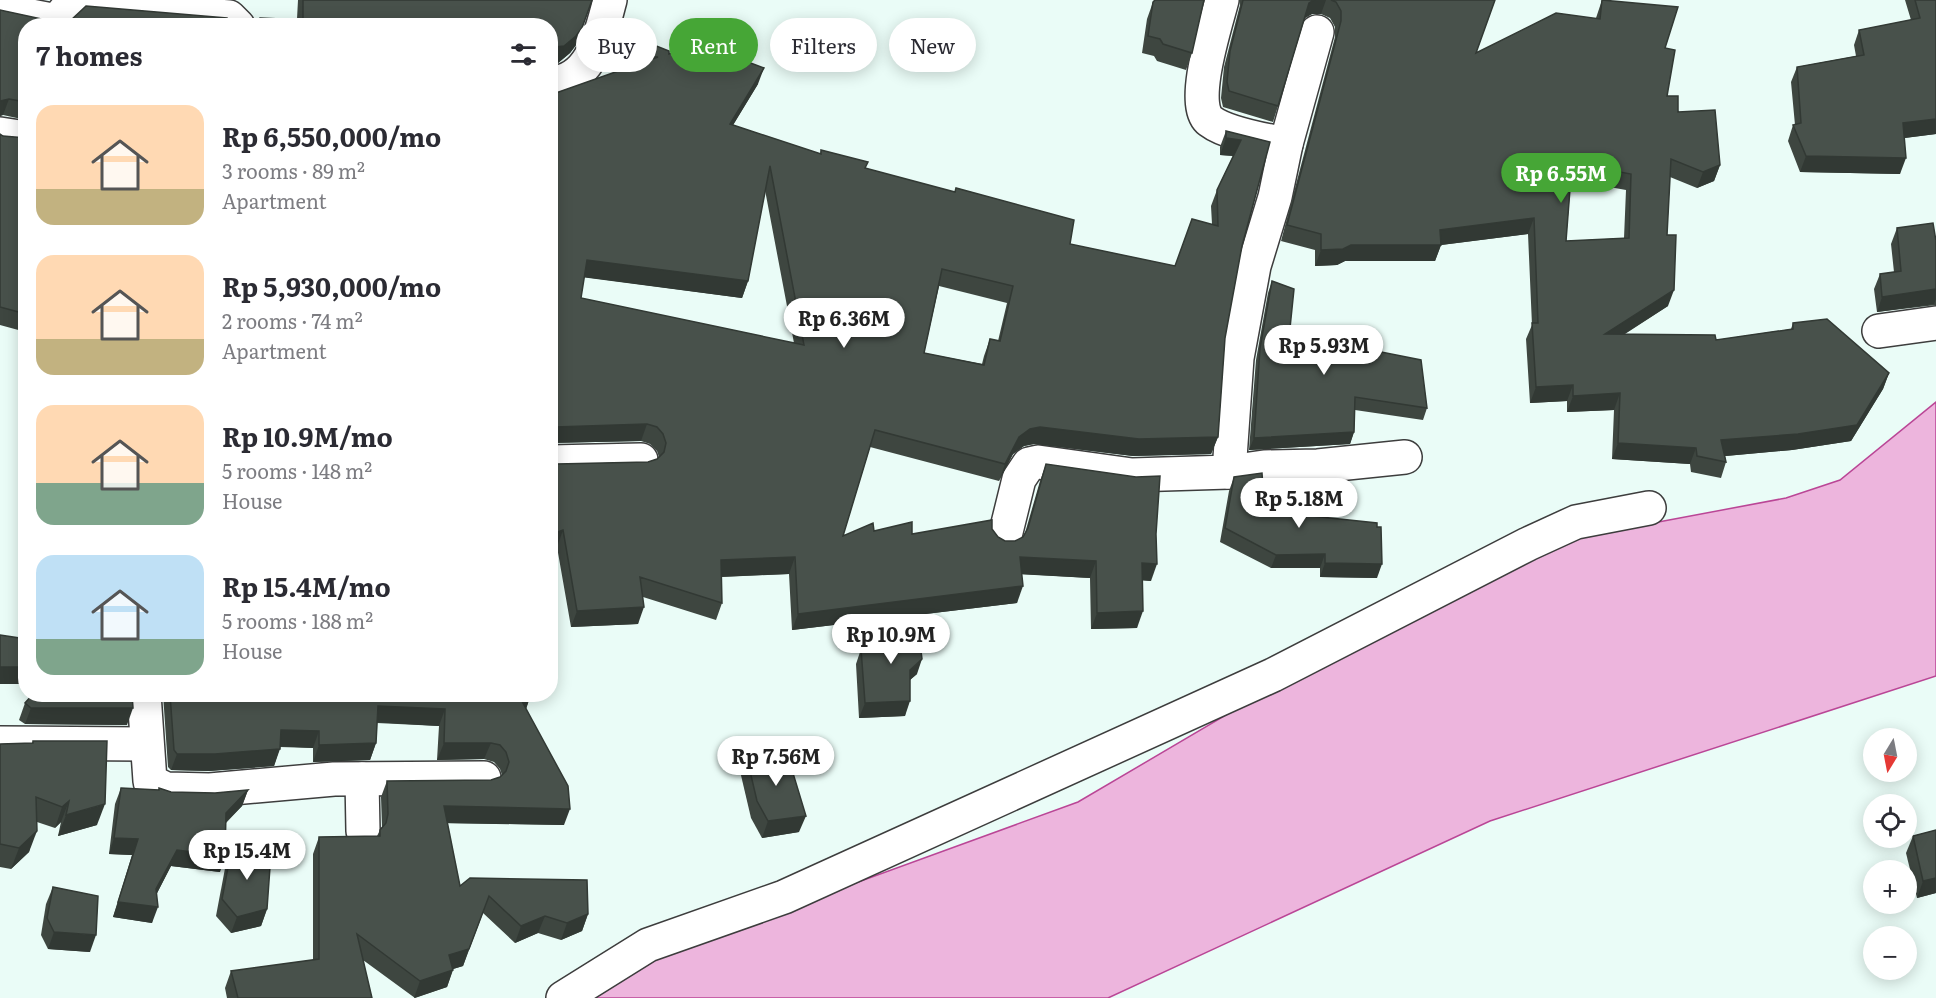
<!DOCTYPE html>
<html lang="en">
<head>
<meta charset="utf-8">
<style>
	:root { --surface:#fff; --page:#f2f2f3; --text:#2b2b33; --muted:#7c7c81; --accent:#46a636 }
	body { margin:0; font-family:Literata,serif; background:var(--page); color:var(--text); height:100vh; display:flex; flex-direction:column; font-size:22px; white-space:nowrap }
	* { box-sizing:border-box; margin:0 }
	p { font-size:20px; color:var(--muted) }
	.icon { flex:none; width:33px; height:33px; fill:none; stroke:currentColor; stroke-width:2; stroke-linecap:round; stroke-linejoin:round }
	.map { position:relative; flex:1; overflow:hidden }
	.details { position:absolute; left:18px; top:18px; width:540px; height:684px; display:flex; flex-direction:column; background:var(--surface); border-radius:24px; box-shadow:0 3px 15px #0003 }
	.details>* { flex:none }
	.guide { position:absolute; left:576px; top:18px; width:570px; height:54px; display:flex; gap:12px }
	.needle { width:39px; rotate:190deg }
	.fabs { position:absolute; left:1863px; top:728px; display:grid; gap:12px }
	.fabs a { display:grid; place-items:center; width:54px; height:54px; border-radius:50%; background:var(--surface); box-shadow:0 3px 15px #0003; font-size:30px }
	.price { position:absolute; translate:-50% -51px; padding:0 14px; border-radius:21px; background:#fff; color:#222; font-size:20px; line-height:39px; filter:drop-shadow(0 2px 3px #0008) }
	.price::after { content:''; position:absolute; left:50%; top:36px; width:18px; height:14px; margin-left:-9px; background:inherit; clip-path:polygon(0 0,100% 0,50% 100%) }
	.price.selected { background:var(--accent); color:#fff }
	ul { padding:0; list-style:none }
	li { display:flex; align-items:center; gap:18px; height:150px; padding:0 18px }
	li span { display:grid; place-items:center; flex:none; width:168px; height:120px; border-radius:18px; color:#555 }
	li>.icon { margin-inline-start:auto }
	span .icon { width:72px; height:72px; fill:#fffc; stroke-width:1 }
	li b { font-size:26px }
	h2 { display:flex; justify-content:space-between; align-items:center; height:72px; padding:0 18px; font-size:26px }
	.tag { padding:0 21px; border-radius:27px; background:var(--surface); box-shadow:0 3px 15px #0003; font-size:21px; line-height:54px }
	.tag.selected { background:var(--accent); color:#fff }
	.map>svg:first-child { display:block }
</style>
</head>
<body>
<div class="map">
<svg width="1936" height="998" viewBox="0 0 1936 998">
	<rect width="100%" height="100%" fill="#eafcf7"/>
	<path fill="#edb5dd" stroke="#ba4696" stroke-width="1.5" d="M1936,402v274l-446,145 -382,177h-516l82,-49 404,-147 284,-167 222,-99 202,-38 54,-18z"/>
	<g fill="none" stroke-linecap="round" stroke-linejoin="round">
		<defs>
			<g id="minor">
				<path d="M0,10l57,11 14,-18 158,14 9,9"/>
				<path d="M550,83c42,-1 51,-50 60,-83"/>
				<path d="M0,134l26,4"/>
				<path d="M1286,144l31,-112"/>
				<path d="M1879,331l57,-8"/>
				<path d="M550,462l91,-2"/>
				<path d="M1229,472l35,-5 54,-1 87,-9"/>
				<path d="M1004,540l15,-61 10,-15 9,-2 94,13 97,-3 8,-114 17,-92 21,-69 11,-53c-21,-4 -59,-10 -76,-23 -21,-16 6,-97 12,-121"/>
				<path d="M144,694l6,87 16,8 44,1 124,-11 150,-1"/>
				<path d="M0,743l146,1"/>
				<path d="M362,779l1,52"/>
				<path d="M563,998l85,-53 136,-48 489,-222 255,-131 48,-22 73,-14"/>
			</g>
		</defs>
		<use href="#minor" stroke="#3d3d3d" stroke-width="36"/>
		<use href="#minor" stroke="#fff" stroke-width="33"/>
	</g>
	<g fill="#3e4640" fill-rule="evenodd">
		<path d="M298,0h294l-16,45 -6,8 -12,10 -8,1v-38l-253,-7z"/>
		<path d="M1239,0h256l-19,53 120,-35 6,-18 63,48 2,48 53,69 -6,16 -17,7 -27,-11 -3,58 1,71 -43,28 91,6 75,-11 2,-6 96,50 -6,16 -32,52 -59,9 -67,6 1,6 -5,16 -30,-6 -1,-8 -78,-5 2,-49 -47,2v-11l-37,2 -4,-64 6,-14 -4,-91 -87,11 -6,16h-90l-8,4 -22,1v-16l-34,-9 54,-204v-10l-5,-9 -9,-4h-9l-7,4 -27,88 -5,16 -50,-15 -2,-9 3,-31 16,-62zM1571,180l55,10 -2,48 -58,3z"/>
		<path d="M1905,0h31v134l-32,4 -4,36 -100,-2 -12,-31 5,-16h2l-4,-43 6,-15 59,-11 -2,-11 5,-15 52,-10z"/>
		<path d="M1153,2l39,51 -6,17 -29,-9 -3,-5 -12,-3 5,-34z"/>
		<path d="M0,10l60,13 -34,3v94l-23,-5 -3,1z"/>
		<path d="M669,54l89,30 -25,41 87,29 1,-4 45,19 89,23 1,-4 114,56 105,22 37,-42 -1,-18 6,-16 16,-34 -13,-1v-8l6,-16 44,11 -28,104 -17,92 -7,99 -7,17 -78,2 -99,-12 -10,2 -11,8 -14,27 -129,-34 -27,89 31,-5 38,3 80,-5 6,8 7,4h10l8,-4 2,-4 15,-52 6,-17 105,117 -9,-1 -5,48 -46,1 -1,-51 -68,-4 -5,29 -225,27 -3,-56 -67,3v26l-6,17 -73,-23 -5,27 -67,3 -14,-80 -7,2v-87l6,2 92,-2 9,-3 2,-2 -2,-6 -7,-7 -9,-3 -91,2v-348l69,-24 -15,-1zM765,190l29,153 -213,-45 3,-21 158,21 6,-17zM939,286l68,17 -9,38 -8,-2 -6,17 -2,8 -58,-11z"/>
		<path d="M0,134l3,2 23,2v193h-4l-22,-6z"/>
		<path d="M1897,228l39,13v64l-59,7 -3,-23 6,-15 14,-2 -3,-28z"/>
		<path d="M1272,281l18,47 81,22 56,58 -4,12 -68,-10 -1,22 -4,12 -101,6 7,-90 12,-67z"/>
		<path d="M1234,477l30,25 113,76 -57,-1v-9h-49l-51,-26 9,-51z"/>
		<path d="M861,649l56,25 -7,6 -5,36 -46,2 -3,-54z"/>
		<path d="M163,694h368l-5,15 38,116 -117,-2 13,63 128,28 -6,17 -21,9 -23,-7 -23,10 -32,-30 -20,53 -10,3 -6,18 -32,11 -52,-38 9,38h-145l-2,-10 6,-17 82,-11v-106l6,-17 58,-1 3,-6 2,-3 -1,-30 6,-16 104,-1 9,-3 2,-2 -2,-6 -6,-7 -10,-3 -47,1 2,-34 -62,-3 -1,20 -6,17 -57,2v-14l-33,-1 -6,19 -65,5 -38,-1 -3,-3z"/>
		<path d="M25,703l102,22 -102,-1 -6,-4z"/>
		<path d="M33,741l64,84 -39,11 3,-14 -6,6 -18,-6 -8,30 -18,17 -11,-2v-123l32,-1z"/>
		<path d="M746,754l53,78 -37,6 -11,-20 -11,-47z"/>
		<path d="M121,788l38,2v-2l12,4 44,1 33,-3 -6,16 -16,17 -6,49 -49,-6 -14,27 -5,30 -39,-6 19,-62 -23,-1 6,-50z"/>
		<path d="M1936,830v63l-19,5 -11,-45 7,-17z"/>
		<path d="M232,846l35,63 -6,17 -30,7 -15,-17 10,-53z"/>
		<path d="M53,887l37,65 -42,-3 -7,-14 5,-31z"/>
	</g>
	<g fill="#323934">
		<path d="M1314,0h12l-5,14h-9l-9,5 6,-16z"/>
		<path d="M582,28l-6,17 -6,8 -12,10 -8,1v-17z"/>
		<path d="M610,53l48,4 -6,17 -48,-4z"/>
		<path d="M764,68l-6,16 -34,56 6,-16z"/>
		<path d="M9,99l-6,16 -3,1v-15z"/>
		<path d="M1936,119v15l-39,5 6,-16z"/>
		<path d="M1226,138l15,2 -6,16 -15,-1z"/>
		<path d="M1806,156l100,2 -6,16 -100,-2z"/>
		<path d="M1720,165l-6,16 -17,7 6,-16z"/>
		<path d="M1534,218l-6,16 -87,11 -6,16h-90l-8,4 -22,1 6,-16 119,-20z"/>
		<path d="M587,260l161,21 -6,17 -161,-21z"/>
		<path d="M1936,289v10l-2,5 -57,8 5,-15z"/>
		<path d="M1674,290l-6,16 -69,44 6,-16z"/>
		<path d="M26,322v9h-4z"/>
		<path d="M1889,373l-6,16 -32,52 -59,9 -77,7 6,-17z"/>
		<path d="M1573,385l-6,16 -37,2 6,-16z"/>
		<path d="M1620,393l-6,17 -47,2 6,-16z"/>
		<path d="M647,424l-6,17 -91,2v-15l5,-1z"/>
		<path d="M1040,427l178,10 -7,17 -78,2 -99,-12 -10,2 -11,8 -14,27 6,-17 14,-27 11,-8z"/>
		<path d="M1354,432l-4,12 -101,6 5,-12z"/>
		<path d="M1618,443l78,5 -6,16 -78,-5z"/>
		<path d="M563,530l-6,17 -7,2v-14z"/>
		<path d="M1325,554l-5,14h-49l5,-13z"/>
		<path d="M795,557l-6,17 -74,3 6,-17z"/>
		<path d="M1020,557l76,4 -6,17 -76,-4z"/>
		<path d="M1142,563l15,1 -6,17 -15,-1z"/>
		<path d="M1325,563l57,1 -5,14 -57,-1z"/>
		<path d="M1023,586l-6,17 -225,27 6,-16z"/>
		<path d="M644,607l-6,17 -67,3 6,-16z"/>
		<path d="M1143,611l-6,17 -46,1 6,-16z"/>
		<path d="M922,659l-5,15 -12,10 5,-14z"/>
		<rect x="0" y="667" width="26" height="17"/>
		<path d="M516,694h15l-5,15z"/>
		<path d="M910,701l-5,15 -46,2 6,-15z"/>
		<path d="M378,706l67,3 -6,17 -67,-4z"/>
		<path d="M31,708h102l-6,17 -102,-1z"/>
		<path d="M281,730l38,1 -6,17 -38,-2z"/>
		<path d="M376,743l-6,17 -57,2 6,-17z"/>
		<path d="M444,743h47l-7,16 -47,1z"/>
		<path d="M280,749l-6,17 -65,5 -38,-1 6,-16z"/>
		<path d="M248,790l-6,16 -22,22 6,-15z"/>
		<path d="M69,801l-8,21 -6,6 7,-21z"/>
		<path d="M105,804l-8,21 -39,11 8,-21z"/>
		<path d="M444,806l126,3 -6,16 -126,-2z"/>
		<path d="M806,816l-7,16 -37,6 6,-17z"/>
		<path d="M37,831l-8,21 -18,17 8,-21z"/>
		<path d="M114,838l24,1 -6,16 -23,-1z"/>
		<path d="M177,850l48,6 -5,16 -49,-6 -20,39 5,-16z"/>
		<path d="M1936,878v15l-19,5 6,-17z"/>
		<path d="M118,902l40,5 -6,16 -39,-6z"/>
		<path d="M267,909l-6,17 -30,7 6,-16z"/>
		<path d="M588,914l-6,17 -21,9 6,-17z"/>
		<path d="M545,916l-7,17 -23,10 6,-17z"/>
		<path d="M54,932l42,3 -6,17 -42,-3z"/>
		<path d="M469,949l-6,17 -20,6 6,-17z"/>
		<path d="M453,970l-6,17 -33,11 6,-17z"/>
	</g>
	<g fill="#48514b" stroke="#323934" stroke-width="1.5" fill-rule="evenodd">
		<path d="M303,0h289l-10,28 -6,8 -12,10 -9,1h-5v-21h-299l9,-8 43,2z"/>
		<path d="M1155,0h49l-12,53 -29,-9 -3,-5 -12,-3 5,-34z"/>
		<path d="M1243,0h71l-5,3 -31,103 -49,-15 -2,-9 3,-31z"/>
		<path d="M1331,0h164l-19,53 80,-40 44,6 2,-19 76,7 -13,41 10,2 -8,46h11v16l37,-2 5,55 -17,7 -32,-13 -4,76h9l-2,55 -69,44 110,1 1,5 77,-11v-6l34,-4 62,54 -32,52 -59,9 -77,6 5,22 -29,-6 -1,-8 -78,-5 2,-50 -47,3v-11l-37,2 -4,-64h6l-4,-105 -94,12 1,15h-90l-8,4 -22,1v-16l-34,-9 54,-204v-10l-5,-9zM1572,163l59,11 -2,64 -63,3z"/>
		<path d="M1915,0h21v119l-33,4 3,35 -100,-2 -13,-31 8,-2 -4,-56 67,-12 -5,-25 61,-12z"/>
		<path d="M86,6l141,12 10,8h-211v76l-17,-3 -9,2v-91l60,13 10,-2z"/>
		<path d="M621,32l48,19v3l29,-11 66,25 -34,56 91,30v-4l47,12 -3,6 90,24 1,-4 118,32 -4,24 105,22 17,-47 26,7 -1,-36 24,-50 -15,-2v-7l44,11 -28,104 -17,92 -7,99 -79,2 -99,-12 -10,2 -11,8 -14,27 -130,-34 -32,106 30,-13 1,8 38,-9v12l80,-14v9l6,8 7,4h10l8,-4 5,-9 18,-64 90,13 24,-1 -4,58 1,30 -15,-1 1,48 -46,2 -1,-52 -76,-4 3,29 -225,28 -3,-57 -74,3 1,43 -82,-26 4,30 -67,4 -14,-81 -13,5v-73l6,2 92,-2 9,-3 7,-7 2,-9 -3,-9 -6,-7 -10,-3 -92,3 -5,1v-333l108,-38 -48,-4zM770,166l34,179 -223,-47 6,-38 161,21zM942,269l71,17 -13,55 -10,-2 -6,26 -60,-12z"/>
		<path d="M0,134l3,2 23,2v176l-26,-7z"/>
		<path d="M1933,223l3,18v48l-54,8 -2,-23 21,-3 -4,-43z"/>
		<path d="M1272,281l22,8 -4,39 85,6 -4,16 50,10 6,48 -72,-11 -1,35 -100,6 6,-90z"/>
		<path d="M1262,473l2,29 19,11 94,10v4h4l1,37 -57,-1v-9l-49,1 -51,-27 9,-51z"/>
		<path d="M917,619l5,40 -12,11v31l-45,2 -4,-54z"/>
		<path d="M0,635l26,4v28h-26z"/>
		<path d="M33,694h99l1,14h-102l-6,-5z"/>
		<path d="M170,694h348l50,92 2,23 -126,-3 16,80 10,-8 117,2 1,34 -21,9 -22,-7 -24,10 -32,-30 -20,53 -20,6 4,15 -33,11 -63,-47 15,64h-134l-7,-27 88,-12v-122l61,-1v-6l6,-7 2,-9 -1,-33 104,-1 9,-3 6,-6 3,-9 -3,-10 -6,-7 -9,-2h-47l1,-34 -67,-3 -2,37 -57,2v-14l-38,-1 -1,19 -65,5h-38l-3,-4z"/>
		<path d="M33,741h74l-2,63 -39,11 3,-14 -7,6 -26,-10 1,34 -18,17 -19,-4v-100l33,-1z"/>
		<path d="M786,750l20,66 -38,5 -11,-20 -11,-47 25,3z"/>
		<path d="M121,788l38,2v-2l12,4 44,1 33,-3 -22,23 -1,43 -48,-6 -21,39 2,18 -40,-5 20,-63 -24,-1z"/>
		<path d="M1936,830v48l-13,3 -10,-45z"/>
		<path d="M232,846l39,7 -4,56 -30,8 -15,-18z"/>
		<path d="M53,887l45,9 -2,39 -42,-3 -7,-14z"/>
	</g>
</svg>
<div class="fabs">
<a><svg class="needle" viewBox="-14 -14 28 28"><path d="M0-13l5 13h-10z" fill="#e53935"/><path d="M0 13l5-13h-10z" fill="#7c7c81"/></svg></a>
<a><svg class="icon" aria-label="locate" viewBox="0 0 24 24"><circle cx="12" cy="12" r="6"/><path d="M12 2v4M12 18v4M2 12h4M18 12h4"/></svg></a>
<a>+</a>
<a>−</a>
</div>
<b class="price selected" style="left:1561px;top:204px">Rp 6.55M</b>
<b class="price" style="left:844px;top:349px">Rp 6.36M</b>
<b class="price" style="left:1324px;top:376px">Rp 5.93M</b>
<b class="price" style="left:1299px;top:529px">Rp 5.18M</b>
<b class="price" style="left:891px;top:665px">Rp 10.9M</b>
<b class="price" style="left:776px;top:787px">Rp 7.56M</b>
<b class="price" style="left:247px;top:881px">Rp 15.4M</b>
<div class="guide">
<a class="tag">Buy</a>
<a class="tag selected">Rent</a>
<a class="tag">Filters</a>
<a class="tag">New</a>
</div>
<section class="details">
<h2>7 homes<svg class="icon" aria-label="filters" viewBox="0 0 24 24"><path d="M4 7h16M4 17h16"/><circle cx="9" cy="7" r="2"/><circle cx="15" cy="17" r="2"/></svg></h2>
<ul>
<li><span style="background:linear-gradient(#ffd9b3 70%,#c2b280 0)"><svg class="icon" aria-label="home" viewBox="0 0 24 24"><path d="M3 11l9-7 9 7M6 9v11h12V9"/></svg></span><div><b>Rp 6,550,000/mo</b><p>3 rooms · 89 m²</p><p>Apartment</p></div></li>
<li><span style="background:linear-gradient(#ffd9b3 70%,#c2b280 0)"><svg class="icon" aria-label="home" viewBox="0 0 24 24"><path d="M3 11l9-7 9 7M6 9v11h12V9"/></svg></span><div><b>Rp 5,930,000/mo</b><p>2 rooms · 74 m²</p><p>Apartment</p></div></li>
<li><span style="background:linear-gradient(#ffd9b3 65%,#7fa58c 0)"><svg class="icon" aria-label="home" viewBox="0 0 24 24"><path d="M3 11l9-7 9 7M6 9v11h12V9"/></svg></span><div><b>Rp 10.9M/mo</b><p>5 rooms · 148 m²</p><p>House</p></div></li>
<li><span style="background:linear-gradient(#bfe0f5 70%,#7fa58c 0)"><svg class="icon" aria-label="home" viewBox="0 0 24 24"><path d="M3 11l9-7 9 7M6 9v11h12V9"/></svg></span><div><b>Rp 15.4M/mo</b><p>5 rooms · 188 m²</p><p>House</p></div></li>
</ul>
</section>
</div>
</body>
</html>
